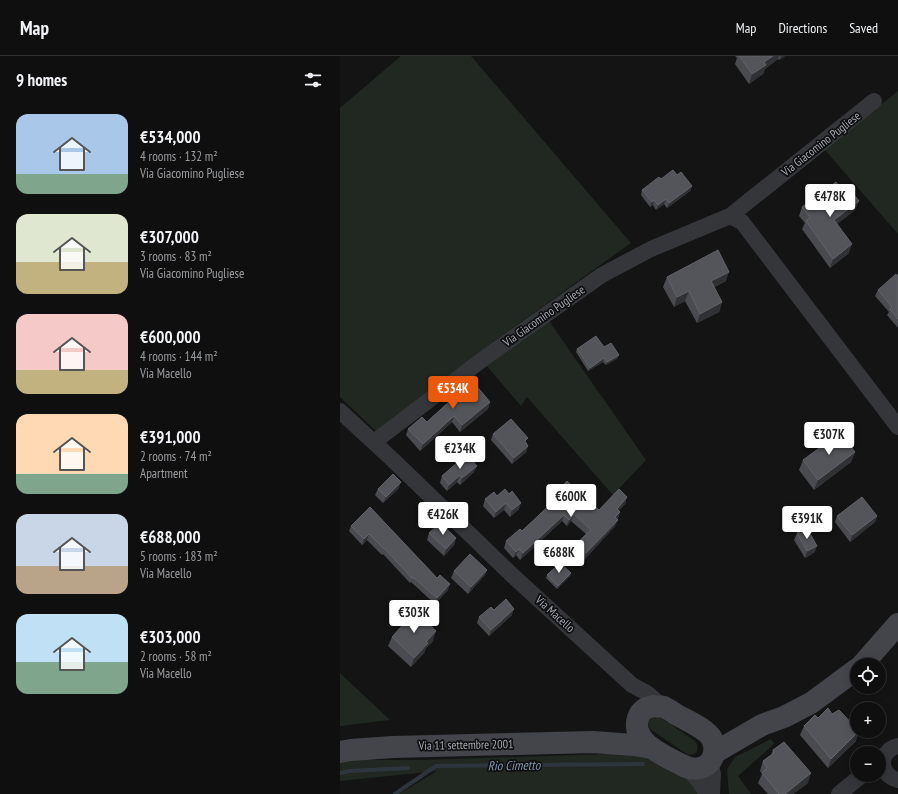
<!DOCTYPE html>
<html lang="en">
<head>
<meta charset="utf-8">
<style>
	:root { --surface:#0f0f10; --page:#1d1d1e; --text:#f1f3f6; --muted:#9b9c9f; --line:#2f2f30; --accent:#ea580c }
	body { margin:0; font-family:"PT Sans Narrow",sans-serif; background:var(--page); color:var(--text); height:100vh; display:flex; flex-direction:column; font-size:15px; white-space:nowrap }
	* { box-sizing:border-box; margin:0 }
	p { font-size:13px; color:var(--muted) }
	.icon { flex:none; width:22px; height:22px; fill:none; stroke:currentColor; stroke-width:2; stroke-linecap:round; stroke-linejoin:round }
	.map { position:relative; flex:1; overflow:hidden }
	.panel { display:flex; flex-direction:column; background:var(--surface); width:340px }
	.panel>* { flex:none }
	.buttons { position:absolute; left:510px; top:602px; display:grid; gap:8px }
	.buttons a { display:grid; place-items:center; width:36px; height:36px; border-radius:50%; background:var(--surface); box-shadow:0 2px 10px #0003,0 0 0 1px var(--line); font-size:20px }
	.price { position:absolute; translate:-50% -34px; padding:0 9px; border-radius:4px; background:#fff; color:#222; font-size:13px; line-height:26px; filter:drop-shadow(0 1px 2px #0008) }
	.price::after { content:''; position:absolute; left:50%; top:24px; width:12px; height:9px; margin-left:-6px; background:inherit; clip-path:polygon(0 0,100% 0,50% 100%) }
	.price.current { background:var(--accent); color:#fff }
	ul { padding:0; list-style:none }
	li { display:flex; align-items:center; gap:12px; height:100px; padding:0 16px }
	li span { display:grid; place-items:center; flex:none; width:112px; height:80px; border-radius:12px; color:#555 }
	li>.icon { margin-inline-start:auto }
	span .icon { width:48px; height:48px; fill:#fffc; stroke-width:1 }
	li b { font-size:17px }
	h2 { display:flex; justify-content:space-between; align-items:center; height:48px; padding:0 16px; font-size:17px }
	header { display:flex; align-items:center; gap:24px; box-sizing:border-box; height:56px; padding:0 20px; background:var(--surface); border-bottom:1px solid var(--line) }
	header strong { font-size:19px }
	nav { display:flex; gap:22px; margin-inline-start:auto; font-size:14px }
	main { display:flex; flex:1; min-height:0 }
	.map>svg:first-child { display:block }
</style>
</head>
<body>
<header>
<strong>Map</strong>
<nav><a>Map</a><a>Directions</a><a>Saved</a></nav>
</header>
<main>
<section class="panel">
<h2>9 homes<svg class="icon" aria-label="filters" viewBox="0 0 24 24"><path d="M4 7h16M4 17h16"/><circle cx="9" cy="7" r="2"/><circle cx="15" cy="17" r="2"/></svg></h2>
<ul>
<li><span style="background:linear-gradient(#a9c7e8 75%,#7fa58c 0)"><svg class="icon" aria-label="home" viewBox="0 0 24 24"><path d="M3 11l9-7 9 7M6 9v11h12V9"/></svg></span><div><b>€534,000</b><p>4 rooms · 132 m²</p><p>Via Giacomino Pugliese</p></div></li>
<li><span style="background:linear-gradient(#dfe7d0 60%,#c2b280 0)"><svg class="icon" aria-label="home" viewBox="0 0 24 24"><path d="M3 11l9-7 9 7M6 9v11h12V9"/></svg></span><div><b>€307,000</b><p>3 rooms · 83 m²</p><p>Via Giacomino Pugliese</p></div></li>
<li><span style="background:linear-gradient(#f6c9c9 70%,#c2b280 0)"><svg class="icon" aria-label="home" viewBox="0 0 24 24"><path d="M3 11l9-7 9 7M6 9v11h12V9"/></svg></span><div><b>€600,000</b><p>4 rooms · 144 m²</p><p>Via Macello</p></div></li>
<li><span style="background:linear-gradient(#ffd9b3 75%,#7fa58c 0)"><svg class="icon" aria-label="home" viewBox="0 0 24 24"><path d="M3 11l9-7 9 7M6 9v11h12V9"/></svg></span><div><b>€391,000</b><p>2 rooms · 74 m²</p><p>Apartment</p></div></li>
<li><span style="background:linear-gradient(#c9d6e8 65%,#b9a48a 0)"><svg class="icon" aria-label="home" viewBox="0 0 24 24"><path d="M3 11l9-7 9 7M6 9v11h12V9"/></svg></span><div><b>€688,000</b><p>5 rooms · 183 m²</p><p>Via Macello</p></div></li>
<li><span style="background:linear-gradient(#bfe0f5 60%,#7fa58c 0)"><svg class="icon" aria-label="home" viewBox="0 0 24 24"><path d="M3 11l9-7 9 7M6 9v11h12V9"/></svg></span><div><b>€303,000</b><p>2 rooms · 58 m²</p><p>Via Macello</p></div></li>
</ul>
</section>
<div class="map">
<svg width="558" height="738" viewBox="0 0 558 738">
	<rect width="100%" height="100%" fill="#141415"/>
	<g fill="#202821">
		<path d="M61,0h70l160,187 -145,104 -108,86 -38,-36v-289z"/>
		<path d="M558,35v143l-73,-84z"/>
		<path d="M209,265l97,139 -33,35 -86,-98 -6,9 -35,-41z"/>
		<path d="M0,617l50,47 -50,6z"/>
		<path d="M312,661h8l35,24c6,8 1,16 -8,13l-37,-25 -2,-5v-4z"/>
		<path d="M431,683l3,5 -36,32 13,18h-22l-2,-25 8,-12z"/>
		<path d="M299,697l41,20 10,9 8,12h-299l38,-23 -97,10v-19l14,-2h65z"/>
	</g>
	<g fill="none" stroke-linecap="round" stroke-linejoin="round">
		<g stroke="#2e363d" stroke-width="4">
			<path d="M0,717l10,-2 58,-3"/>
			<path d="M55,738l41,-28 207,-2"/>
		</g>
		<g stroke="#35363a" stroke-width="16">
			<path d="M390,160l12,6 156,205"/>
			<path d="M0,355l53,49 120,116 119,109 15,8 16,14"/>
			<path d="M34,386l113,-86 115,-81 49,-26 79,-33 144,-115"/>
			<path d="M558,690c-20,5 -20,29 0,34"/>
			<path d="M368,708l4,6 1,4 -1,20"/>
			<path d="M347,712l11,12 9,14"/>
			<path d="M499,738l23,-19"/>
		</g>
		<g stroke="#43454a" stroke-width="22">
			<path d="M522,609l36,-41"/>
			<path d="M314,650c3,1 7,0 10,1 4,2 9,5 13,8 9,5 30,14 35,24 9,21 -10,37 -30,26 -17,-9 -52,-23 -44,-47 3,-9 9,-11 16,-12z"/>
			<path d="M0,696l11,-2 42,-3 200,-5 41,3 18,3"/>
			<path d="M374,697l48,-28 22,-8 27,-14 46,-34"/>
		</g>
	</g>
	<g fill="#4a4b50">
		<path d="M395,0h50l-6,4 -1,-1 -13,10 -2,5 -14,10 -14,-20 2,-6z"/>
		<path d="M337,119l15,11 -2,5 -23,17 -3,-4 -8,6 -3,-5 -3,2 -9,-12 1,-5 19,-11z"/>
		<path d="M462,151l53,3 -18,14 12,29 -19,15 -28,-39 3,-6 -6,-7z"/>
		<path d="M558,220v52l-11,-13 2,-3 -14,-16 3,-6z"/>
		<path d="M327,221l59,4 -12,6 8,15 -3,10 -22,11 -12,-22 -11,6 -11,-20z"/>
		<path d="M264,291l14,11 -12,7 -3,-3 -15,9 -12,-19 1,-3z"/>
		<path d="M112,334l38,12 -2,7 -28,23 -8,-10 -32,29 -14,-16 2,-6 19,-7 21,-19z"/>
		<path d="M153,378l35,12 -2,6 -14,12 -21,-24z"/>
		<path d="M515,396l-4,10 -37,28 -15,-20 4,-10z"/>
		<path d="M134,416l-14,13 -3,-3 -10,9 -7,-8 2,-7z"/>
		<path d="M61,426l-3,7 -15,14 -8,-8 3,-6z"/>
		<path d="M157,440l22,13 -9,8 -6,-7 -10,8 -11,-12 2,-7z"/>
		<path d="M287,441l-2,7 -6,6 1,2 -2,6 -1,1 -2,7 -31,34 -10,-9 2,-7 10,-10 -15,-13 -4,5 -5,-5 -42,39 -4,-5 -3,3 -9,-10 2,-7 16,-10 25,-24 3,-6 49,9z"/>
		<path d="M30,451l78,83 -13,14 -24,-22 -1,1 -27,-29 -1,1 -15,-15 -5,5 -13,-14 2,-5z"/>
		<path d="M497,460h40l-2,6 -25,20 -15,-20z"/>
		<path d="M89,477l27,5 -2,7 -10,11 -17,-16z"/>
		<path d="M457,477l18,19 -10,6 -11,-18z"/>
		<path d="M147,514l-3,6 -16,18 -17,-16 3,-7z"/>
		<path d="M231,517l-1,3 -13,13 -11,-11 1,-3z"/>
		<path d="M154,554l18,5 -23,21 -12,-13 2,-6z"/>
		<path d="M52,581l41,4 -7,7 -2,5 -13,14 -23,-21z"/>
		<path d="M492,658l24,27 -28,27 -28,-33 4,-9 14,-8z"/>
		<path d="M433,694l35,33 -15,11h-25l-10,-11 4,-9 -2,-3 3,-10 8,-6z"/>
	</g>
	<g fill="#303134">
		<path d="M433,0h6l-1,3 -13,10 -2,5 -14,10 3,-10 12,-12z"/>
		<path d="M441,0h4l-6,4z"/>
		<path d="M352,130l-2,5 -23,17 2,-5z"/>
		<path d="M326,143l-2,5 -8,6 2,-5z"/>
		<path d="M314,144l-1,5 -3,2 2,-5z"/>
		<path d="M519,145l-4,9 -24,19 3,-9z"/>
		<path d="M512,188l-3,9 -19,15 3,-9z"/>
		<path d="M389,216l-3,9 -18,10 3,-10z"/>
		<path d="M349,235l-4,10 -11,6 3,-10z"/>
		<path d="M382,246l-3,10 -22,11 3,-9z"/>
		<path d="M279,299l-1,3 -12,7 1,-3z"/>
		<path d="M264,302l-1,4 -15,9 2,-3z"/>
		<path d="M150,346l-2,7 -28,23 2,-7z"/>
		<path d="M114,360l-2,6 -32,29 3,-7z"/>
		<path d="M188,390l-2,6 -14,12 2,-6z"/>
		<path d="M515,396l-4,10 -37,28 4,-10z"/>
		<path d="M137,410l-3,6 -14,13 2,-7z"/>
		<path d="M120,419l-3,7 -10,9 2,-6z"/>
		<path d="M61,426l-3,7 -15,14 3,-6z"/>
		<path d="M287,441l-2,7 -10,11 2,-6z"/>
		<path d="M166,447l-2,7 -10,8 2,-6z"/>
		<path d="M181,447l-2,6 -9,8 2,-7z"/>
		<path d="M280,456l-2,6 -6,5 3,-6z"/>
		<path d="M234,458l-3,7 -4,5 2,-6z"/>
		<path d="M224,459l-2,6 -42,39 3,-7z"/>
		<path d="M537,460l-2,6 -25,20 2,-7z"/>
		<path d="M278,464l-3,6 -31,34 2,-7z"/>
		<path d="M29,478l-2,6 -5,5 2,-6z"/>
		<path d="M116,482l-2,7 -10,11 2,-7z"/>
		<path d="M477,490l-2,6 -10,6 2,-7z"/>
		<path d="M179,493l-3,6 -3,3 3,-6z"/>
		<path d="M147,514l-3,6 -16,18 3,-7z"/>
		<path d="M231,517l-1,3 -13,13 1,-3z"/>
		<path d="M110,528l-2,6 -13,14 2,-6z"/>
		<path d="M174,553l-2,6 -23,21 2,-6z"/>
		<path d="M96,575l-3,10 -7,7 -2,5 -13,14 3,-9 12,-16z"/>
		<path d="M519,675l-3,10 -28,27 3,-9z"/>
		<path d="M471,717l-3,10 -15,11h-8z"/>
	</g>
	<g fill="#54555a" stroke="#616368">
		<path d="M399,0h34l-9,6 2,3 -14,9z"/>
		<path d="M333,114l4,5 4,-3 11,14 -23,17 -3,-4 -8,6 -4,-5 -2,2 -10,-12 17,-13 2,2z"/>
		<path d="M496,126l7,9 5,-4 11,14 -25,19 18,24 -19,15 -27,-38 4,-4 -8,-10z"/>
		<path d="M378,194l11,22 -18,9 11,21 -22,12 -11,-23 -12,6 -10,-20z"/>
		<path d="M556,218l2,2v43l-8,-10 2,-2 -14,-17z"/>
		<path d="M256,280l8,11 7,-4 8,12 -12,7 -3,-4 -14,10 -13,-19z"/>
		<path d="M129,321l21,25 -28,23 -8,-9 -31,28 -15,-15 14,-12 5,5 25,-23 -2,-3 4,-3 -2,-3z"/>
		<path d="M171,363l17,19 -3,3 3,5 -14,12 -21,-24z"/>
		<path d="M500,377l15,19 -37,28 -15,-20z"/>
		<path d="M127,398l10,12 -15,12 -2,-3 -11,10 -7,-9z"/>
		<path d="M53,418l8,8 -15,15 -8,-8z"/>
		<path d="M227,425l32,29 20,-21 8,8 -10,12 3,3 -5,5 3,3 -32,33 -10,-9 15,-14 -17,-16 -5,6 -5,-5 -41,38 -4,-4 -3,3 -10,-11 14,-12 2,2 30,-28 -2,-2z"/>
		<path d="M165,433l4,5 3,-3 9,12 -9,7 -6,-7 -10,9 -11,-13 9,-7 3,4z"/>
		<path d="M522,441l15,19 -25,19 -15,-19z"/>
		<path d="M30,451l67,71 3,-3 10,9 -13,14 -24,-21 -1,1 -27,-29h-1l-15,-15 -5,5 -13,-13z"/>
		<path d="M100,467l16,15 -10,11 -17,-16z"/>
		<path d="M467,472l10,18 -10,5 -10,-18z"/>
		<path d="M130,498l17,16 -16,17 -17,-16z"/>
		<path d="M220,507l11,10 -13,13 -11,-11z"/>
		<path d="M166,543l8,10 -23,21 -12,-13 12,-10 3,3z"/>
		<path d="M76,554l20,21 -10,11 2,1 -14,15 -22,-21z"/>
		<path d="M488,652l4,6 7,-4 18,19v2h2l-28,28 -27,-33 11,-11 3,3z"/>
		<path d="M444,686l27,31 -26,21h-6l-17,-21 5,-5 -4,-7 11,-8 -1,-3z"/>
	</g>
	<g text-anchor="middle" stroke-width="3.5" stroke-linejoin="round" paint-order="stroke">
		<g font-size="12" fill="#a7aab4" stroke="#0f0f10">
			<text transform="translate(481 88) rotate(-38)" y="4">Via Giacomino Pugliese</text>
			<text transform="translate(204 260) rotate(-35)" y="4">Via Giacomino Pugliese</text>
			<text transform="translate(215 558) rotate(42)" y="4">Via Macello</text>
			<text transform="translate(126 689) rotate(-1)" y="4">Via 11 settembre 2001</text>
		</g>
		<g font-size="13" font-style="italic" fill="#8097ad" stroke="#0f0f10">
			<text transform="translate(174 709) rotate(-1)" y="5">Rio Cimetto</text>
		</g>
	</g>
</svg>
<div class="buttons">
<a><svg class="icon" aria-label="locate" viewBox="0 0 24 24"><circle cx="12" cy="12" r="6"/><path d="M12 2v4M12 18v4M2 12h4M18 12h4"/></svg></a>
<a>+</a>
<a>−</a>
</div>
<b class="price" style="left:490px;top:162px">€478K</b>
<b class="price current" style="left:113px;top:354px">€534K</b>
<b class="price" style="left:489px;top:400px">€307K</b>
<b class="price" style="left:120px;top:414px">€234K</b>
<b class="price" style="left:231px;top:462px">€600K</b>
<b class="price" style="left:103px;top:480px">€426K</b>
<b class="price" style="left:467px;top:484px">€391K</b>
<b class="price" style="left:219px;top:518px">€688K</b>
<b class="price" style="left:74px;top:578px">€303K</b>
</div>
</main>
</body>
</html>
